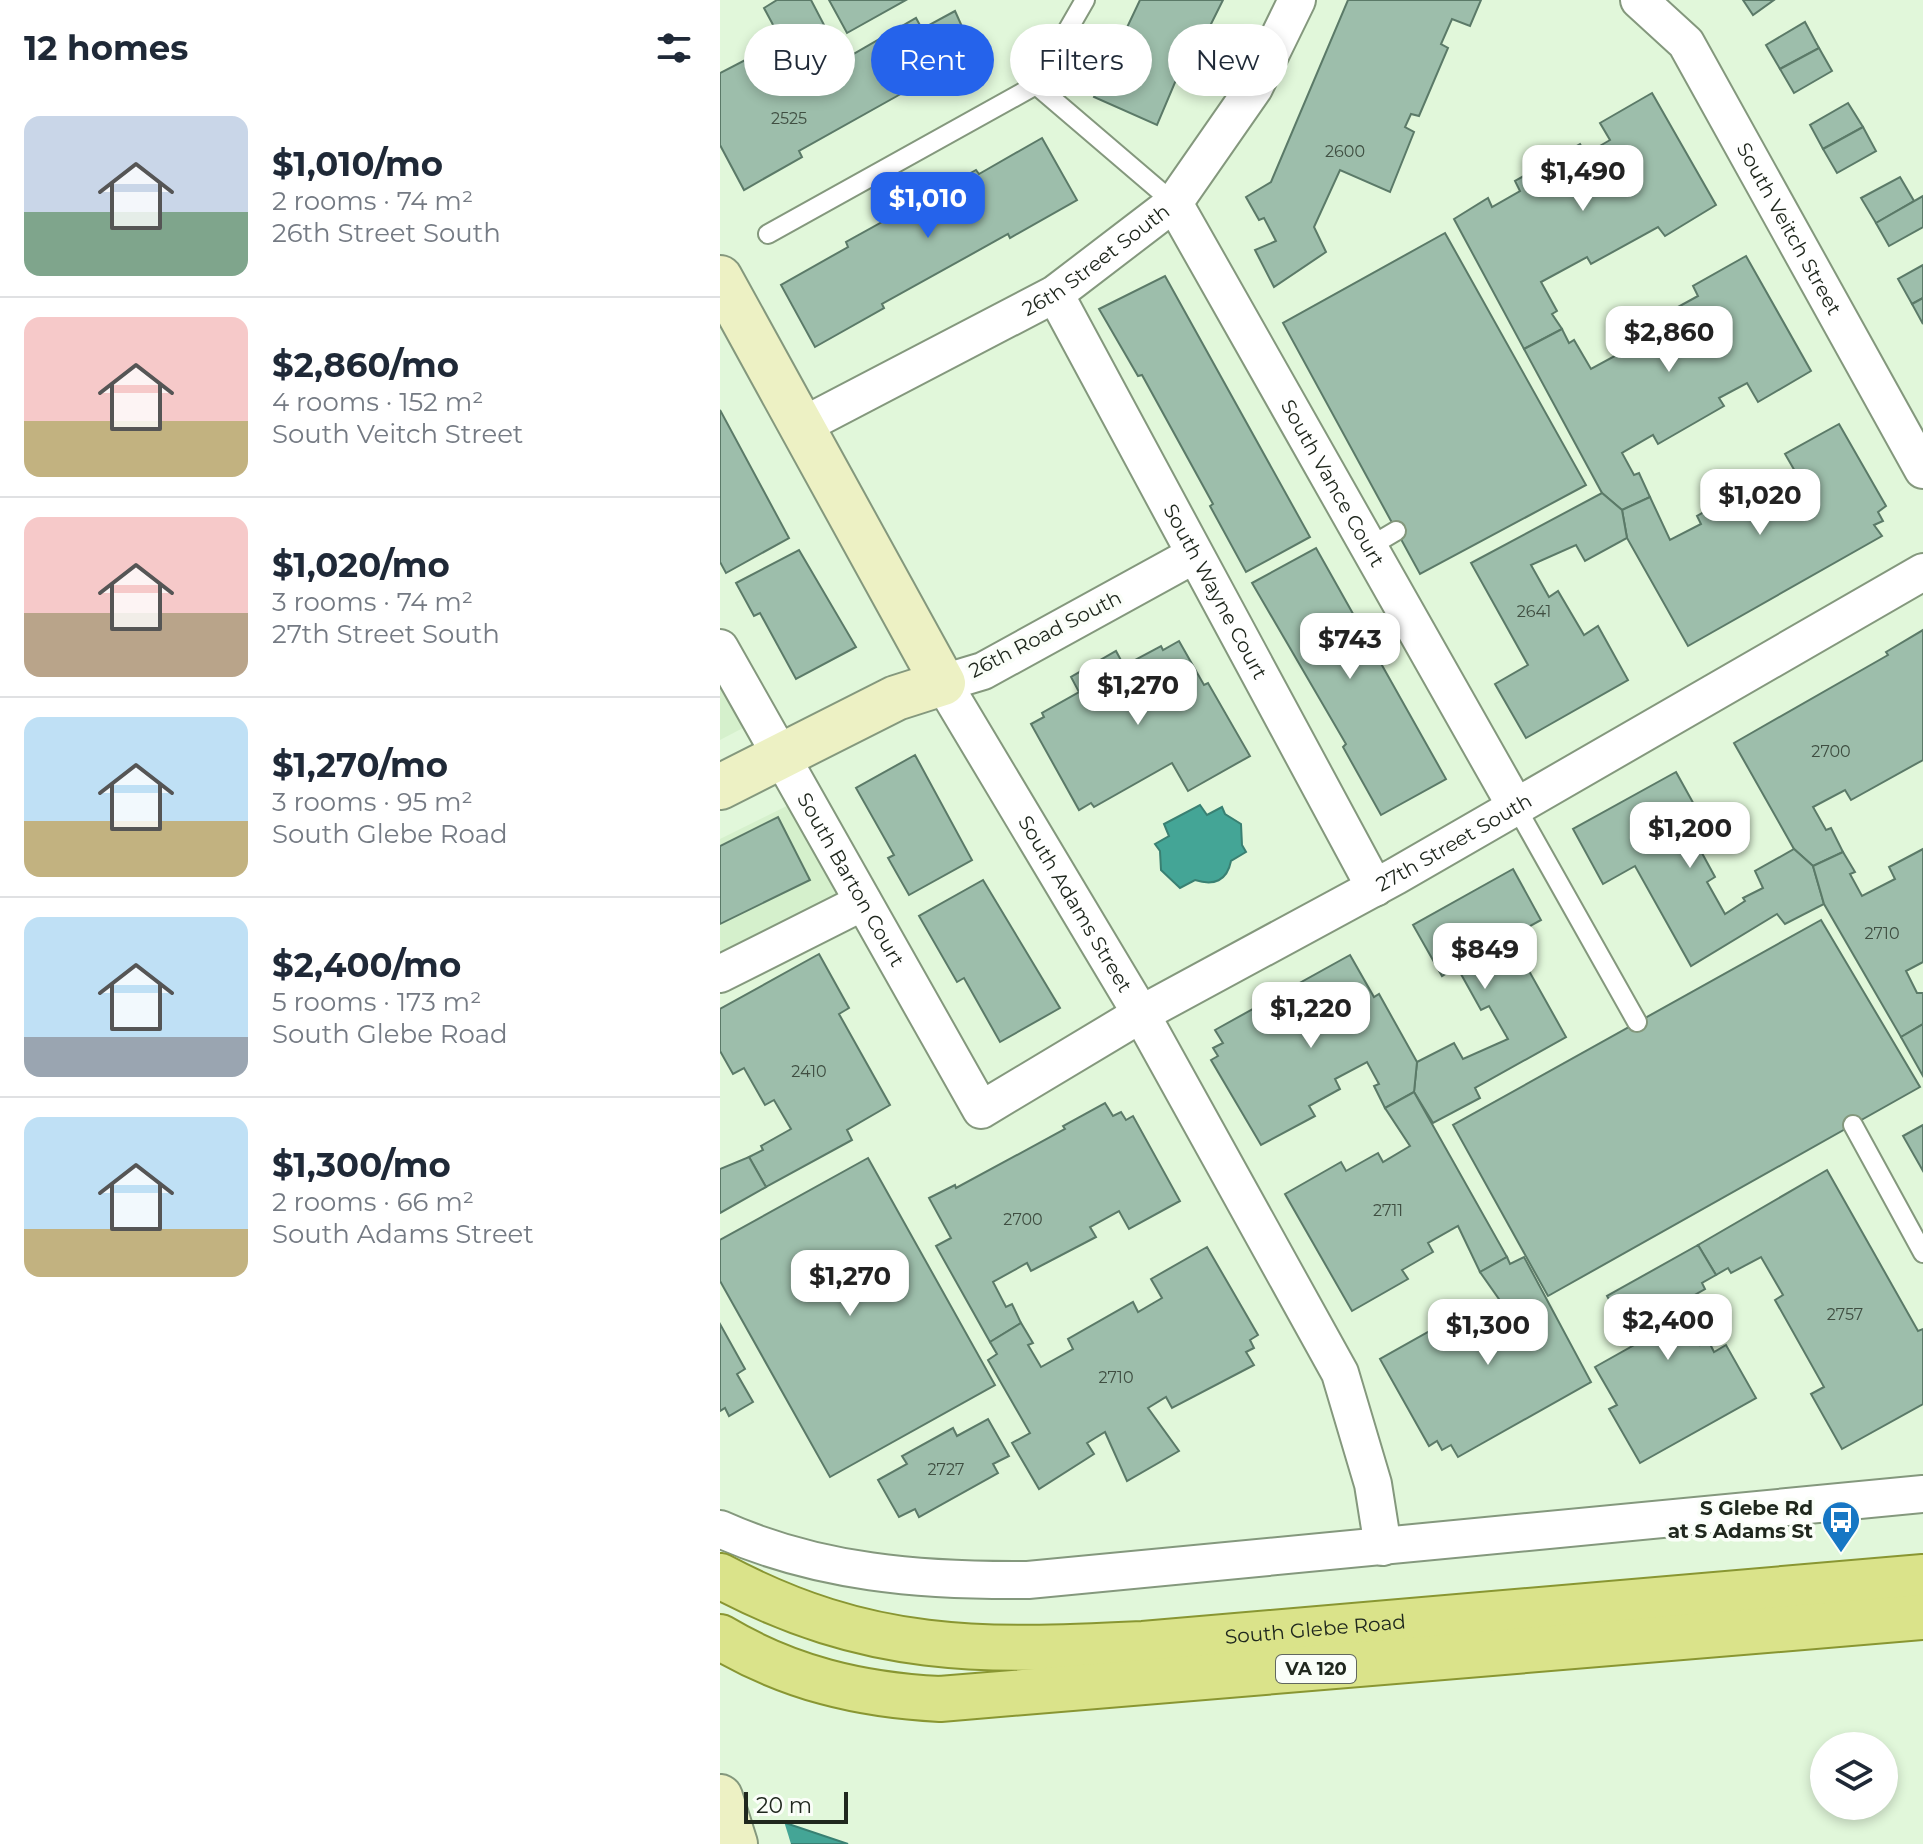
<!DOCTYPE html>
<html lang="en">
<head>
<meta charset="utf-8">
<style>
	:root { --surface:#fff; --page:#f6f6f7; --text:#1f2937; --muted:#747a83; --line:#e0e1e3; --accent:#2563eb }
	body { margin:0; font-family:Montserrat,sans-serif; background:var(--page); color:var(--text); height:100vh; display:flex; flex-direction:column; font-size:30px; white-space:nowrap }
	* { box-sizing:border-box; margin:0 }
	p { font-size:26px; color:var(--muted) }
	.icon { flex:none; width:44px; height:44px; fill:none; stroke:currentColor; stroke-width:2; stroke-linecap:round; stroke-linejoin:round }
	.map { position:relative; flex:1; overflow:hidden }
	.sheet { display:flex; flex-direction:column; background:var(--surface); width:720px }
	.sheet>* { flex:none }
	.hud { position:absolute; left:24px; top:24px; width:760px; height:72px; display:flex; gap:16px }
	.tools { position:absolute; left:1090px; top:1732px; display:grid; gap:16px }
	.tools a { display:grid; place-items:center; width:88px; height:88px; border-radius:50%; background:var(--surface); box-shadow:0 4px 12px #0003; font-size:40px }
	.scale { position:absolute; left:24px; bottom:20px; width:104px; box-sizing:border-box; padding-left:8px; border:4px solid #20281e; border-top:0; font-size:22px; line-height:28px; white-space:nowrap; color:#20281e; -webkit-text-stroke:6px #fafef8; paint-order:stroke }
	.price { position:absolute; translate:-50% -68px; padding:0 18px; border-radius:16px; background:#fff; color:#222; font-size:26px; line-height:52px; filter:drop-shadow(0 2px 4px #0008) }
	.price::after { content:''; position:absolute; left:50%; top:48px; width:24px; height:18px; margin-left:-12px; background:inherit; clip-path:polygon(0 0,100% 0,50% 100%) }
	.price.active { background:var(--accent); color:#fff }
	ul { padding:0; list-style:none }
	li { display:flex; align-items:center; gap:24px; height:200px; padding:0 24px }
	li+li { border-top:2px solid var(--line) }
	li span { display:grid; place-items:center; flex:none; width:224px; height:160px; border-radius:16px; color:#555 }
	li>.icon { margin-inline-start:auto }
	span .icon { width:96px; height:96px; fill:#fffc; stroke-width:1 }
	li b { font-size:34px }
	h2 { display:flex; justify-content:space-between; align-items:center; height:96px; padding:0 24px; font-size:34px }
	.tag { padding:0 28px; border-radius:36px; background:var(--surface); box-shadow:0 4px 12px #0003; font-size:28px; line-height:72px }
	.tag.active { background:var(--accent); color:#fff }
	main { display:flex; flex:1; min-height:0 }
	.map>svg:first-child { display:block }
</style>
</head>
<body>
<main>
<section class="sheet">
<h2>12 homes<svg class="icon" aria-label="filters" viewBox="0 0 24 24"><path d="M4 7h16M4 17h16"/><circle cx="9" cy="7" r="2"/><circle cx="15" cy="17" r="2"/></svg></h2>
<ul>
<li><span style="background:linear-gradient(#c9d6e8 60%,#7fa58c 0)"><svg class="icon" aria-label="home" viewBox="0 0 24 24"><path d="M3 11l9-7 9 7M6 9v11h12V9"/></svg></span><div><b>$1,010/mo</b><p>2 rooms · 74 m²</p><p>26th Street South</p></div></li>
<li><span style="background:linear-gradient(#f6c9c9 65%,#c2b280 0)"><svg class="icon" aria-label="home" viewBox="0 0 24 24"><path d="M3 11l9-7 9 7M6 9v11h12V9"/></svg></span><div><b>$2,860/mo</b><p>4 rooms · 152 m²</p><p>South Veitch Street</p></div></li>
<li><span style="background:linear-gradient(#f6c9c9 60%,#b9a48a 0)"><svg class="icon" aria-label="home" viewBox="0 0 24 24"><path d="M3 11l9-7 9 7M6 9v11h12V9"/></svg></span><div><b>$1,020/mo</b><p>3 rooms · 74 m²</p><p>27th Street South</p></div></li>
<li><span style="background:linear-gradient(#bfe0f5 65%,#c2b280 0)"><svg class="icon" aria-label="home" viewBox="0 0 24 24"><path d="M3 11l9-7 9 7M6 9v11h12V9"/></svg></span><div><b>$1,270/mo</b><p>3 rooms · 95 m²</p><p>South Glebe Road</p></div></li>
<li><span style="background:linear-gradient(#bfe0f5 75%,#9aa5b1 0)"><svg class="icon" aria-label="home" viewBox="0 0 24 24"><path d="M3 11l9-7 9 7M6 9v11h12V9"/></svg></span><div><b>$2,400/mo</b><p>5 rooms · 173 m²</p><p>South Glebe Road</p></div></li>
<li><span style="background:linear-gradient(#bfe0f5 70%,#c2b280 0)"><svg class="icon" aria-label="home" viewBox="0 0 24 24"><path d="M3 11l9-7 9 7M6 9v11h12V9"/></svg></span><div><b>$1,300/mo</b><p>2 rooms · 66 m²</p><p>South Adams Street</p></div></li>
</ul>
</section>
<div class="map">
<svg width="1203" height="1844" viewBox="0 0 1203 1844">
	<rect width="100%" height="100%" fill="#e1f7da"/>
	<g fill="#d5f0cc">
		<path d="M0,648l40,71 -40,21z"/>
		<path d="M85,797l58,105 -143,72v-135z"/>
	</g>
	<g fill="#44a596" stroke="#398072" stroke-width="2">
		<path d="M480,805l7,10 15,-8 3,7 16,10 1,21 4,7 -15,9c-4,20 -17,25 -36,19l-15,8 -19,-18 -1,-19 -5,-7 14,-8 -5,-12z"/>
		<path d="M0,1801l128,43h-128z"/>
	</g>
	<path fill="#e1f7da" d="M0,1797l63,21 8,26h-71z"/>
	<g fill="#9dbeab" stroke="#5b7a68" stroke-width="2">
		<path d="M57,0h34l23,44 -26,14 9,17 99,-57 6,11 33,-18 22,49 -59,31 -3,-5 -116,65 3,6 -58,33 -24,-45v-72l33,-17 2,6 30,-15 -21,-39z"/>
		<path d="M109,0h77l-59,33z"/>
		<path d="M420,0h83l-29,58 -7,-4 -30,71 -63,-28z"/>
		<path d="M628,0h133l-11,26 -18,-7 -11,25 7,4 -29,68 -8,-2 -6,13 9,5 -24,60 -50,-22 -26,57 12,25 -52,35 -19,-37 21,-9 -12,-23 -5,2 -13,-23 25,-15z"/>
		<path d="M1023,0h31l-21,15z"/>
		<path d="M1085,22l14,26 -39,21 -14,-24z"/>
		<path d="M1099,48l13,23 -38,22 -14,-24z"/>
		<path d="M932,93l64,112 -51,31 -7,-9 -67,37 -4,-7 -46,25 16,29 -5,3 10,15 -38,20 -70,-130 34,-21 4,9 28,-16 -5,-10 65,-37 6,10 24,-14 -10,-17z"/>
		<path d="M1128,103l15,24 -40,22 -13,-24z"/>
		<path d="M1143,127l13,24 -39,22 -14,-24z"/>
		<path d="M322,138l35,62 -67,38 -2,-4 -126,70 2,4 -69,39 -34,-62 67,-38 -2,-5 130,-72 3,4z"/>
		<path d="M1180,177l14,24 -38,22 -15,-25z"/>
		<path d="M1203,196v31l-34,19 -13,-23z"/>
		<path d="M725,233l141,252 -166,89 -137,-251z"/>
		<path d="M1026,256l65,115 -53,31 -11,-19 -28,15 5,8 -66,38 -5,-9 -31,18 12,22 5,-2 11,24 -28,13 -20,-17 -78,-144 38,-20 7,14 5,-3 17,29 44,-24 -6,-11 69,-38 -5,-10z"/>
		<path d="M1203,265v33l-11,6 -14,-25z"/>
		<path d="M445,276l145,261 -64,35 -36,-66 3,-2 -71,-129 -4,1 -39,-67z"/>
		<path d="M1203,298v26l-11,-20z"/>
		<path d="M0,410l69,128 -63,35 -6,-11z"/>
		<path d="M1119,424l47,82 -8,6 5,9 -9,4 8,11 -194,110 -61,-108 -5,-28 28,-13 20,43 31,-16 -4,-8 66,-37 6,10 27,-16 -11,-19z"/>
		<path d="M882,493l20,17 5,28 -42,23 -9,-16 -45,20 18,32 9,-6 26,44 14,-9 30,54 -102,58 -31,-54 33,-19 -57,-102z"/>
		<path d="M596,548l130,231 -65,36 -38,-68 3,-3 -94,-161z"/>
		<path d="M79,550l57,97 -60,32 -36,-66 -6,3 -18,-33z"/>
		<path d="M1203,630v130l-72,40 -6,-10 -32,17 13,23 5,-2 12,24 -30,14 -19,-17 -60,-106 154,-88 -2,-3z"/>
		<path d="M459,641l25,44 4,-2 42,73 -62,35 -16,-28 -78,44 -3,-4 -12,7 -48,-86 13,-7 -2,-4 37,-21 -8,-15 45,-26 8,15 37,-20 2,4z"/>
		<path d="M195,755l57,105 -63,35 -21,-37 6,-3 -38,-67z"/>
		<path d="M956,772l30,54 -15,7 24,44 -8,5 18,32 20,-13 -2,-3 20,-10 -8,-17 39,-22 19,17 11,38 -39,20 -8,-10 -86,52 -56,-100 -32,18 -30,-55z"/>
		<path d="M58,817l32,63 -90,44v-78z"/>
		<path d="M1203,849v113l-17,9 11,22h6v31l-22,13 -77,-133 -11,-38 30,-14 12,20 -5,2 12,22 33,-17 -6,-12z"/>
		<path d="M793,869l28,51 -31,17 56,100 -91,51 5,10 -47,25 -19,-31 3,-30 37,-19 9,16 45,-20 -19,-33 -8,4 -24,-43 -15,9 -29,-51z"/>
		<path d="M263,880l77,128 -60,34 -36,-64 -7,4 -38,-66z"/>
		<path d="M1101,920l99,167 -372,209 -95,-171z"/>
		<path d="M99,954l30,54 -10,6 51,91 -43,25 5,10 -86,47 -17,-30 14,-7 -2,-4 30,-17 -17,-29 -9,5 -21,-37 -11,6 -13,-23v-42z"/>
		<path d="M630,955l24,42 5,-3 38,68 -3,30 -29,16 -11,-22 5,-2 -12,-22 -32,17 5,10 -31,17 6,10 -54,29 -50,-85 7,-4 -5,-8 10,-5 -8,-13z"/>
		<path d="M1203,1024v52l-22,-39z"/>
		<path d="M694,1092l93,165 -27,15 -22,-46 -30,17 5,9 -31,18 6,9 -56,32 -67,-117 56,-32 5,9 32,-18 5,9 27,-16 -25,-38z"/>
		<path d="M385,1103l8,13 8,-4 5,8 7,-4 47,85 -51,28 -10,-18 -29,16 6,10 -65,34 -4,-8 -34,19 13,25 6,-3 9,19 -31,19 -54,-96 15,-8 -22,-40 26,-13 1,3 109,-59 -2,-3z"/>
		<path d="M1203,1125v46l-20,-35z"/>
		<path d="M29,1157l17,30 -46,26v-44z"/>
		<path d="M148,1158l127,227 -165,92 -110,-196v-41z"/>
		<path d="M1107,1170l91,161 5,-2v75l-81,45 -31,-55 13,-7 -49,-87 8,-5 -22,-38 -30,16 -3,-5 -12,7 -18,-30z"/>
		<path d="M978,1245l18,30 -14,8 3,6 -28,16 23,40 8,-5 6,12 12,-7 30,53 -116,65 -31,-54 8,-4 -22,-38 39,-22 -27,-49z"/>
		<path d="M487,1247l51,88 -8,5 4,8 -8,4 8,13 -82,43 -6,-11 -18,11 31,43 -52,30 -22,-49 -18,11 7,11 -55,35 -27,-46 18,-10 -42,-73 9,-6 -7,-12 31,-19 12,20 -5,2 13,22 32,-18 -5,-10 65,-37 5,10 24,-14 -11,-19z"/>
		<path d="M787,1257l3,7 14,-7 67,125 -133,75 -7,-12 -9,5 -5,-9 -8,5 -49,-87 57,-32 5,10 31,-18 5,9 30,-16 -28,-40z"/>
		<path d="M0,1324l25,45 -8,5 16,28 -24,14 -4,-8 -5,3z"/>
		<path d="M268,1419l21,37 -16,8 5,9 -79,44 -4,-8 -16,8 -21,-37 29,-16 -5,-8 51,-28 4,8z"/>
	</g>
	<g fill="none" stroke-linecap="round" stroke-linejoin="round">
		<defs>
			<g id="lane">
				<path d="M316,85l138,118"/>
				<path d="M48,234l268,-149 49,-85"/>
				<path d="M649,547l27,-16"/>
				<path d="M796,807l121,215"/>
				<path d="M1133,1125l70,128"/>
			</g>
			<g id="street">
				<path id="s1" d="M919,0l47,43 237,427"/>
				<path id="s2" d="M454,203l342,604"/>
				<path id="s3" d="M335,294l320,594"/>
				<path id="s4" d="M84,425l251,-131 119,-91 80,-115 43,-88"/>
				<path id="s5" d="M474,555l-211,116 -40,12 198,331 199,359 33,111 10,63"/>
				<path id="s6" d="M0,648l261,462 160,-96 255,-138 527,-304"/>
				<path d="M0,974l143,-72"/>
				<path d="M0,1529c98,44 202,52 308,51l895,-86"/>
			</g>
			<g id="secondary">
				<path d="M0,278l223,405 -47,15 -176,89"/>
				<path d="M0,1797l15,47"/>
			</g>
			<g id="primary">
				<path id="s7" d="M0,1576c149,79 261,76 423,68l780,-67"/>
				<path d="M0,1637c69,41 140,58 220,62l983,-82"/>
			</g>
		</defs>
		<use href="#lane" stroke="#84987d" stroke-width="22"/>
		<use href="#street" stroke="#84987d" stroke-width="40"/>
		<use href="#secondary" stroke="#84987d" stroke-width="48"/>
		<use href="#primary" stroke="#899632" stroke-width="48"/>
		<use href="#lane" stroke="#fff" stroke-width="18"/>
		<use href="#street" stroke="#fff" stroke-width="36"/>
		<use href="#secondary" stroke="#edf1c4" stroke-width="44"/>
		<use href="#primary" stroke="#dae38a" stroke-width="44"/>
	</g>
	<defs>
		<symbol id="bus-pin" viewBox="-11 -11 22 30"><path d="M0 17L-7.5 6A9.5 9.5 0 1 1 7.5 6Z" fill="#1777c4" stroke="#fafef8"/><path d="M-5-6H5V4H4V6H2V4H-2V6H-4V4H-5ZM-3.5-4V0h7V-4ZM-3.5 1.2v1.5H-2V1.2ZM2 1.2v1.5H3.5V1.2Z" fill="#fff"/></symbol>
	</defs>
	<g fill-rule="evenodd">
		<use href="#bus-pin" x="1099" y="1498" width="44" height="60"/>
	</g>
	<g text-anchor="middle" stroke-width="7" stroke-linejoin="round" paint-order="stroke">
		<g font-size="16" fill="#3f4e41">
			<text x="69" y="124">2525</text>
			<text x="625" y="157">2600</text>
			<text x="814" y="617">2641</text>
			<text x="1111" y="757">2700</text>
			<text x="1162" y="939">2710</text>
			<text x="89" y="1077">2410</text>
			<text x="668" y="1216">2711</text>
			<text x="303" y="1225">2700</text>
			<text x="1125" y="1320">2757</text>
			<text x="396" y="1383">2710</text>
			<text x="226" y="1475">2727</text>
		</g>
		<rect fill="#fafef8" stroke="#61685f" stroke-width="2" x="556" y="1655" width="80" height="28" rx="6"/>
		<g font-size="18" font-weight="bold" fill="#20281e">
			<text x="596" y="1675">VA 120</text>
		</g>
		<g font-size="20" fill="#20281e" stroke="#fafef8">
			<text dy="7" stroke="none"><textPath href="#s1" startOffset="276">South Veitch Street</textPath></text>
			<text dy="7" stroke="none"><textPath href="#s4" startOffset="336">26th Street South</textPath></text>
			<text dy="7" stroke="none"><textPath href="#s2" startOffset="322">South Vance Court</textPath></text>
			<text dy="7" stroke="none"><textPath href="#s3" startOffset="338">South Wayne Court</textPath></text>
			<text transform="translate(325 634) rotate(-27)" y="7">26th Road South</text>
			<text dy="7" stroke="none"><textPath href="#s6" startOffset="1074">27th Street South</textPath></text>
			<text dy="7" stroke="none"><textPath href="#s6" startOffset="266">South Barton Court</textPath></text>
			<text dy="7" stroke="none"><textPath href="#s5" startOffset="540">South Adams Street</textPath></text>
			<text dy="7" stroke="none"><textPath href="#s7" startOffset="608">South Glebe Road</textPath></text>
		</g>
		<g font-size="20" font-weight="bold" fill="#20281e" stroke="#fafef8" text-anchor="end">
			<text x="1093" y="1515">S Glebe Rd<tspan x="1093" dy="23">at S Adams St</tspan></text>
		</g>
	</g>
</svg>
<div class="tools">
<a><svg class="icon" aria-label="layers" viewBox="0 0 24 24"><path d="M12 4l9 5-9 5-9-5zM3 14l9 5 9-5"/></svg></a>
</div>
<div class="scale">20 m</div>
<b class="price" style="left:863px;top:213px">$1,490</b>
<b class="price active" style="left:208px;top:240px">$1,010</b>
<b class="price" style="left:949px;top:374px">$2,860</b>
<b class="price" style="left:1040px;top:537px">$1,020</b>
<b class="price" style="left:630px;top:681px">$743</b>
<b class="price" style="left:418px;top:727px">$1,270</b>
<b class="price" style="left:970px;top:870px">$1,200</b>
<b class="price" style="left:765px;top:991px">$849</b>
<b class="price" style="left:591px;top:1050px">$1,220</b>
<b class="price" style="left:130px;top:1318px">$1,270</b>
<b class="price" style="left:948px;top:1362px">$2,400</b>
<b class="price" style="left:768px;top:1367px">$1,300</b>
<div class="hud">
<a class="tag">Buy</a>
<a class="tag active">Rent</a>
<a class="tag">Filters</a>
<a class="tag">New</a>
</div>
</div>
</main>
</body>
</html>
